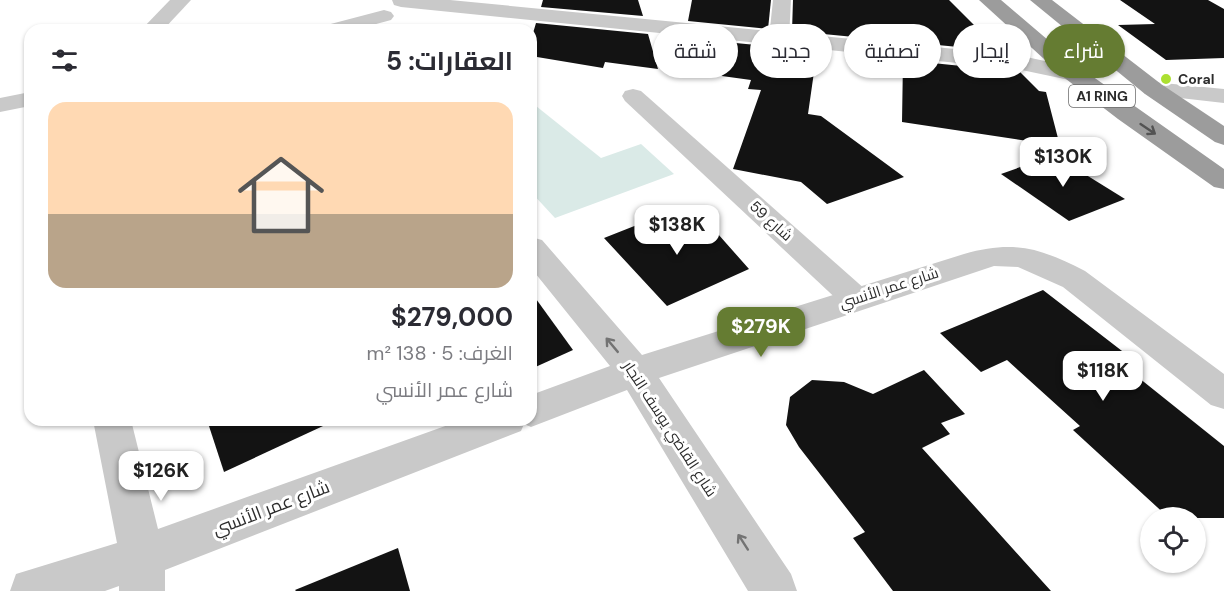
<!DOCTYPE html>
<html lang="ar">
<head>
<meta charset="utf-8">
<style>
	:root { --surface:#fff; --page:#f2f2f3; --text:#2b2b33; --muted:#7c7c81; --line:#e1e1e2; --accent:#657c32 }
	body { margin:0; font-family:"DM Sans",Cairo,sans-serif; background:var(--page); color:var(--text); direction:rtl; height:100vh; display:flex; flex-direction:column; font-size:22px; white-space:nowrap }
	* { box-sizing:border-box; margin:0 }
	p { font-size:20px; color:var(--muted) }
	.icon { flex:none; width:33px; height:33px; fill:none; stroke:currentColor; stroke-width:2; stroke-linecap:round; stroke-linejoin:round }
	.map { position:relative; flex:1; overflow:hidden; direction:ltr }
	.details { position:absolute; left:24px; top:24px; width:513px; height:402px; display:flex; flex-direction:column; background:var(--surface); border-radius:18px; box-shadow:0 2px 4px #0004; direction:rtl }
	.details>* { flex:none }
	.guide { position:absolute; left:555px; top:24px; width:570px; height:54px; direction:rtl; display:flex; gap:12px }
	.fabs { position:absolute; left:1140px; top:507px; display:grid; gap:12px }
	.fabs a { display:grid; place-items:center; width:66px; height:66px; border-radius:50%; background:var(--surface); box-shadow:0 2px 4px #0004; font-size:30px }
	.price { position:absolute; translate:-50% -51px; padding:0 14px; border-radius:12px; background:#fff; color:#222; font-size:20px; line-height:39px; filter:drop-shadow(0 2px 3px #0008) }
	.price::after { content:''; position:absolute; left:50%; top:36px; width:18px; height:14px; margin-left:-9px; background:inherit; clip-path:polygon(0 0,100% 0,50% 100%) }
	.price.on { background:var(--accent); color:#fff }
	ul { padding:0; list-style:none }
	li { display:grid; align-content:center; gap:12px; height:318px; padding:0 24px }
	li+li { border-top:2px solid var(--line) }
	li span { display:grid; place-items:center; height:186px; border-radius:18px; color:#555 }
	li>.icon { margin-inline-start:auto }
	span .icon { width:108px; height:108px; fill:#fffc; stroke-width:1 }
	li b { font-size:26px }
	h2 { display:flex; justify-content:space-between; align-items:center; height:72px; padding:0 24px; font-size:26px }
	.tag { padding:0 21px; border-radius:27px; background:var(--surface); box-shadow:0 2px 4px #0004; font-size:21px; line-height:54px }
	.tag.on { background:var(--accent); color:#fff }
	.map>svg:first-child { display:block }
</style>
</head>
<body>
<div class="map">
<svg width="1224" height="591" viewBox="0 0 1224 591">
	<rect width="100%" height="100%" fill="#fff"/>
	<path fill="#daeae7" d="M531,102l70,56 40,-14 33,30 -119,44 -24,-26z"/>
	<g fill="#131313">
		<path d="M543,0h95l5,16 -102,-9z"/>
		<path d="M692,0h79l-3,29 -80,-8z"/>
		<path d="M793,0h156l51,51 -208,-20z"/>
		<path d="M1120,0h88l16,9v49l-58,2 -48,-35 37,-1z"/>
		<path d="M536,23l112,11 10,35 -53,-7 -2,6 -72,-12v-16z"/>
		<path d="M684,38l133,13 -9,63 13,2 83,61 -77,27 -26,-22 -68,-13 28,-79 -13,-1 3,-9 -73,-10z"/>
		<path d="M903,60l117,12 19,19 7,1 14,54 -158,-24z"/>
		<path d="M1054,155l71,44 -56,22 -68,-47z"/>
		<path d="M680,208l28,25 2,-8 39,44 -82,37 -63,-68z"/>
		<path d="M1043,290l92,71 -11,5 100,80v72h-55l-96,-88 7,-4 -73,-66 -26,12 -41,-39z"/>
		<path d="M531,292l42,58 -42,19z"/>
		<path d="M924,370l41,44 -24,9 9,11 -28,14 129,143h-158l-40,-53 12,-6 -66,-85 -13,-22 4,-28 22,-17 32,2 29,12z"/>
		<path d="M207,420h129l-112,52z"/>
		<path d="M398,548l12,43h-114l-1,-1z"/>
	</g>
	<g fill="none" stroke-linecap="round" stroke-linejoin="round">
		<g fill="#c9c9c9" fill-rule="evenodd">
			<path d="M773,0h18l-2,38 -3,4h-14l-3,-4z"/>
			<path d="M633,89l8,2 225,199 5,8 -5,8 -11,3 -11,-3 -219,-205 -3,-5 3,-5z"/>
		</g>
		<g fill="#c9c9c9" fill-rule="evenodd">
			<path d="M170,0h21l-28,30h-22z"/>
			<path d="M392,0h58l567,55 65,14 3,5 -3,5 -8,2 -57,-12 -616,-62 -7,-2z"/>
			<path d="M384,10l7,2 3,4 -3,4 -37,10h-34l3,-4z"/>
			<path d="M1153,82l71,7v14l-79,-9 -4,-5 4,-5z"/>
			<path d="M30,92v14l-30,6v-14z"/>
			<path d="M531,237l11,3 100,115 322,-101c50,-14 76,-6 121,17l139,103v35l-13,-4 -148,-118 -45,-20 -24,-1 -335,112 132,196 6,17h-49l-121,-201 -96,37 -7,-3 -3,7 -356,139v21h-46v-5l-14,5h-95l6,-17 101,-31 -24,-123h38l27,109 304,-109h69v-25l79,-29 -79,-98z"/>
		</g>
		<g fill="#9c9c9c" fill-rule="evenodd">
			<path d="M979,0h22l81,69 142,100v20l-10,-2 -96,-68 -52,-40z"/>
			<path d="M1030,0h22l109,84 63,42v19l-9,-3 -70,-48z"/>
		</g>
	</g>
	<defs><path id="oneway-shaft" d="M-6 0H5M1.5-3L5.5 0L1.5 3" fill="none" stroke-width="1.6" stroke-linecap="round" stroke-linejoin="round" transform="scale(1.5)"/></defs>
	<use stroke="#535353" href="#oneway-shaft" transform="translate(1148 129) rotate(34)"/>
	<g stroke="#737373">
		<use href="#oneway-shaft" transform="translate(612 345) rotate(-130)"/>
		<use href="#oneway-shaft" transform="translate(743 542) rotate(-123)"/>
	</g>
	<circle fill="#ace031" stroke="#fff" stroke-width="2" cx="1166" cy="79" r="6"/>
	<g text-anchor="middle" stroke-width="6" stroke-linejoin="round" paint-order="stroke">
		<g font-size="14" font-weight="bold" fill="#2c2c2c" stroke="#fff" text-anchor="start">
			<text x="1178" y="84">Coral</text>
		</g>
		<rect fill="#fff" stroke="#6b6b6b" stroke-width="1.5" x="1069" y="85" width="66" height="22" rx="4.5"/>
		<g font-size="14" font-weight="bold" fill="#2c2c2c">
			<text x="1102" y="101">A1 RING</text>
		</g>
		<g font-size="15" fill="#2c2c2c" stroke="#fff">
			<text transform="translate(771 221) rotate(42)" y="5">شارع 59</text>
			<text transform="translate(889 288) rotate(-18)" y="5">شارع عمر الأنسي</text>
			<text transform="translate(670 429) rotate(57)" y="5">شارع القاضي يوسف النجار</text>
		</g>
		<g font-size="18" fill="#2c2c2c" stroke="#fff">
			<text transform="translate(271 508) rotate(-21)" y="6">شارع عمر الأنسي</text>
		</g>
	</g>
</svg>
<div class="fabs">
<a><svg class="icon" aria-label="locate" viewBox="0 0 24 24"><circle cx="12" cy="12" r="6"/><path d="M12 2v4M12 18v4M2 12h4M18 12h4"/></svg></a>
</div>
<b class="price" style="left:1063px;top:188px">$130K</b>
<b class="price" style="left:677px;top:256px">$138K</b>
<b class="price on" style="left:761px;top:358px">$279K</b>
<b class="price" style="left:1103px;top:402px">$118K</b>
<b class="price" style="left:161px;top:502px">$126K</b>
<div class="guide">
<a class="tag on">شراء</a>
<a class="tag">إيجار</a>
<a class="tag">تصفية</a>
<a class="tag">جديد</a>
<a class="tag">شقة</a>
</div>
<section class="details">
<h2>العقارات: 5<svg class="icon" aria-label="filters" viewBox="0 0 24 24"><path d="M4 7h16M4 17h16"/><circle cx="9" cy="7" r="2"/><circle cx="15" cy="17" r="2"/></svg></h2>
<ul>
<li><span style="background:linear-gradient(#ffd9b3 60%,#b9a48a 0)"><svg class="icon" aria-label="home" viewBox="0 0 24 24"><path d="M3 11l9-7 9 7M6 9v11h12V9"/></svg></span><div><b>$279,000</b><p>الغرف: 5 · 138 m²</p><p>شارع عمر الأنسي</p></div></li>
</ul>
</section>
</div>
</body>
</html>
